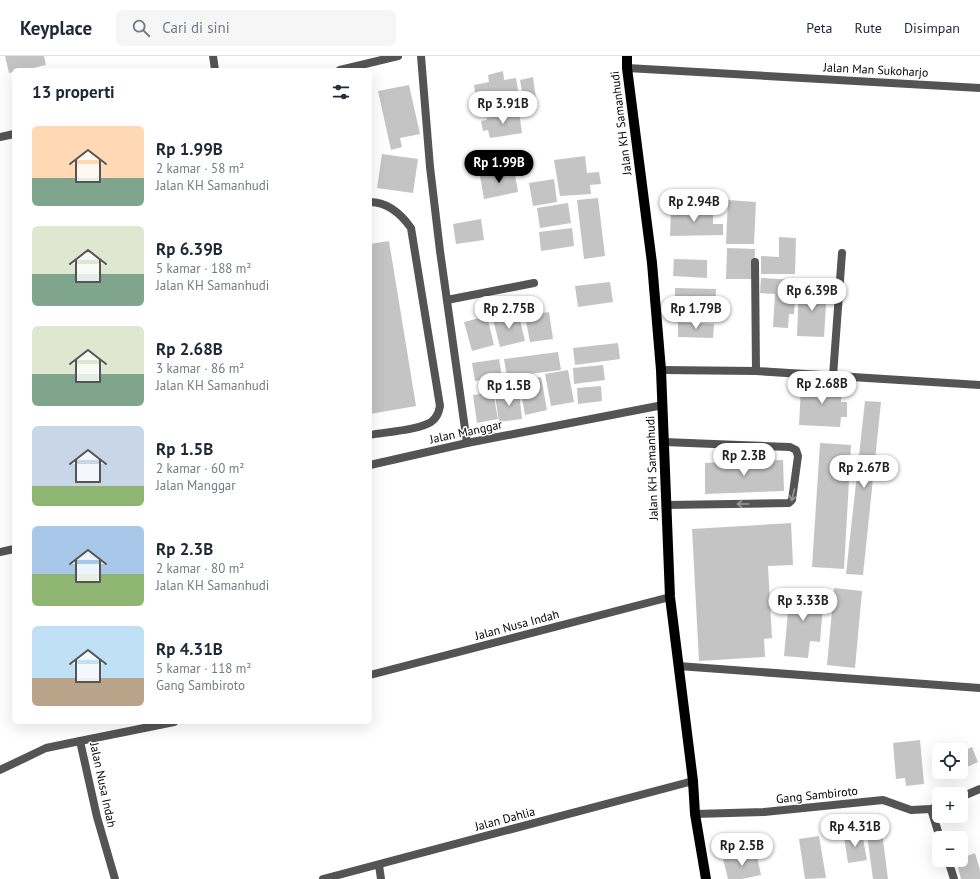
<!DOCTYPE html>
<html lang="id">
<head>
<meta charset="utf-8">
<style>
	:root { --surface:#fff; --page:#f6f6f7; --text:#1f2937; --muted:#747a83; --line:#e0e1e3; --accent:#000 }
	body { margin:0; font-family:"PT Sans",sans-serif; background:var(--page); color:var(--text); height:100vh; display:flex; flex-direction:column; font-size:15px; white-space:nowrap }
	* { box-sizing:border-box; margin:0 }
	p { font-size:13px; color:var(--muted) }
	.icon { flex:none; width:22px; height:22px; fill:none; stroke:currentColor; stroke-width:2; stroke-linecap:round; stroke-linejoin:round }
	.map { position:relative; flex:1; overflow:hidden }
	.details { position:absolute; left:12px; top:12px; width:360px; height:656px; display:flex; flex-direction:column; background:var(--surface); border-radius:6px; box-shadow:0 4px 16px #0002 }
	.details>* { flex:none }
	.fabs { position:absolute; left:932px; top:687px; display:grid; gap:8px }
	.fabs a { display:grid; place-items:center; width:36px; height:36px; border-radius:6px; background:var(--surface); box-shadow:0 4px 16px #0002; font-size:20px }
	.price { position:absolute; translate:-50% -34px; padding:0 9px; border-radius:14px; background:#fff; color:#222; font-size:13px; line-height:26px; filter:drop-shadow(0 1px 2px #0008) }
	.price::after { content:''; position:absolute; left:50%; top:24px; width:12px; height:9px; margin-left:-6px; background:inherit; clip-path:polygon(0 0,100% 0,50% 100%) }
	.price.selected { background:var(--accent); color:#fff }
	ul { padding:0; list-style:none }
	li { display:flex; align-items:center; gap:12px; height:100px; padding:0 20px }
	li span { display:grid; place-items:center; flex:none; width:112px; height:80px; border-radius:6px; color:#555 }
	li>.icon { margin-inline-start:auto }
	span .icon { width:48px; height:48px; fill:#fffc; stroke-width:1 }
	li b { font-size:17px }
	h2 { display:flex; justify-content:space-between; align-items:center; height:48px; padding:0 20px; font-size:17px }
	header { display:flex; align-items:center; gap:24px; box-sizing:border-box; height:56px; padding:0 20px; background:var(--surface); border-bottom:1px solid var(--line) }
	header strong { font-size:19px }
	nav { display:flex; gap:22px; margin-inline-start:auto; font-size:14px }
	.search { width:280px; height:36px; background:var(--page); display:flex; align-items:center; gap:10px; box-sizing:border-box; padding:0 14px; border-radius:6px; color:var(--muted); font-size:15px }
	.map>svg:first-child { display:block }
</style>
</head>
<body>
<header>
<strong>Keyplace</strong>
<div class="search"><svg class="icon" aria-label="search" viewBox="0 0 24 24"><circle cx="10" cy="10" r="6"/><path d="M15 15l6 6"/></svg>Cari di sini</div>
<nav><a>Peta</a><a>Rute</a><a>Disimpan</a></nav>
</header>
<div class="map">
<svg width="980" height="823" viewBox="0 0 980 823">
	<rect width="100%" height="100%" fill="#fff"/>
	<g fill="#c4c4c4">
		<path d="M5,0h39l2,9 -22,5h-10v2l-5,1z"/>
		<path d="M503,15l1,9 12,-2 3,18 -42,8 -3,-19 15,-3 -1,-7z"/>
		<path d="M533,21l4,29 -12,2 -5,-28z"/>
		<path d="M409,29l11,49 -20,4 2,9 -11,3 -13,-59z"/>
		<path d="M519,56l3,21 -32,5 -2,-8 -5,1 -2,-10 6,-1 -1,-2z"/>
		<path d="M382,98l36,5 -5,34 -36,-5z"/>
		<path d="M585,100l2,17 12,-1 2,12 -11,1 1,9 -31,2 -6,-36z"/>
		<path d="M514,113l4,23 -34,7 -4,-23z"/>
		<path d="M554,123l3,23 -24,4 -4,-23z"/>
		<path d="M598,142l7,58 -21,3 -7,-59z"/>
		<path d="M728,144l28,2 -2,42h-28z"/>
		<path d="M568,147l3,20 -31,5 -3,-20z"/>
		<path d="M671,153h42v15h10v11l-53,1z"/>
		<path d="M481,163l3,21 -28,4 -3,-20z"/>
		<path d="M572,172l2,18 -33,5 -2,-19z"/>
		<path d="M779,181l17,1 -1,36h-34v-18l18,1z"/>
		<path d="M389,185l27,165 -46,8v-170z"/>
		<path d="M727,192l28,1 -1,30h-28z"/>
		<path d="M674,203l33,1v18l-34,-2z"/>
		<path d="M761,222l35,2 -2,34h-5l-1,14 -15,-1 2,-33 -15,-1z"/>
		<path d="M610,226l3,20 -35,5 -3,-21z"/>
		<path d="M799,231l28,1 -3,49 -27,-1z"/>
		<path d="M675,232l41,1 -1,27h-40z"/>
		<path d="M518,256l7,29 -25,6 -7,-28z"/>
		<path d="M549,256l4,27 -23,3 -5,-26z"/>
		<path d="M487,260l7,29 -22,6 -8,-29z"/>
		<path d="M678,266l36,2 -1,14 -35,-1z"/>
		<path d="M618,287l2,16 -45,6 -2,-17z"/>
		<path d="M558,296l3,18 -54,7 -3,-18z"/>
		<path d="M499,303l3,18 -27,4 -3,-18z"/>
		<path d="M603,309l2,15 -31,4 -1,-16z"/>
		<path d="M568,314l6,32 -23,4 -6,-32z"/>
		<path d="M541,321l6,33 -22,5 -6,-34z"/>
		<path d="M814,322l16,1 -1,8 12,1v14h6v15h-6l-1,10 -41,-2 2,-38 12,1z"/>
		<path d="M601,330l1,15 -24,3 -1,-16z"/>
		<path d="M493,336l5,27 -21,4 -4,-28z"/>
		<path d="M519,336l3,27 -23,3 -4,-27z"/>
		<path d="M865,345l16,1 -18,173 -17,-1z"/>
		<path d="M820,387l31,2 -7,124 -32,-2z"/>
		<path d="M783,404l1,31 -79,3v-31z"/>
		<path d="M791,467l2,42 -25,1 4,72 -8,1 1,18 -66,4 -7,-132z"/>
		<path d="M834,532l28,3 -7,77 -28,-3z"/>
		<path d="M790,534l34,3 -4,49 -10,-1 -2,17 -24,-2z"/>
		<path d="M920,684l4,44 -18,2 -1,-8 -9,1 -3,-36z"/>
		<path d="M972,691l6,15 -17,8v-18z"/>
		<path d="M880,758l3,26 5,39h-15l-5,-37 -3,-25z"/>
		<path d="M862,777l5,27 -19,3 -4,-26z"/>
		<path d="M819,780l7,42 -21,1 -6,-40z"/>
		<path d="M756,796l5,23 -19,4h-14l-5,-20z"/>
		<path d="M975,797l5,17v9h-19l-5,-19h5v-2z"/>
	</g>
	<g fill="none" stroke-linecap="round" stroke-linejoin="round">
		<path stroke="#545454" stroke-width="8" d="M664,386l126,5 6,3 2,6 -6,44 -3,3 -123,2"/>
		<g stroke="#545454" stroke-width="8">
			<path d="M213,0l2,14"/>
			<path d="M421,0l9,111 10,84 27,192"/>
			<path d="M627,12l353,20"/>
			<path d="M340,14l58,-14"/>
			<path d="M0,81l14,-3"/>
			<path d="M370,146c18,0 31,12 41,26l29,178c-1,6 -3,12 -9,16 -12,8 -45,10 -61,13"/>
			<path d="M755,206l1,109"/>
			<path d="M447,244l87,-17"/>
			<path d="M661,314l95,1 224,14"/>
			<path d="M833,320l9,-123"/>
			<path d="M370,409l97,-22 196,-38"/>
			<path d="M0,496l14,-3"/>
			<path d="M678,610l302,22"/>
			<path d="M370,619l300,-78"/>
			<path d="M0,714l46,-22 34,-7"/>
			<path d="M961,741l19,-8"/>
			<path d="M931,753l9,29"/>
			<path d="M695,758l69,-2 119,-12 28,10 20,-1 8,-3"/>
			<path d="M948,804l6,19"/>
			<path d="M379,809l2,14"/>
			<path d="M115,823l-18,-62 -17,-76 94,-19"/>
			<path d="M323,823l370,-98"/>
		</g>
		<path stroke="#000" stroke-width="10" d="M627,0v12l25,195 9,107 9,227 23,184 2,33 11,65"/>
	</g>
	<defs><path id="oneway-shaft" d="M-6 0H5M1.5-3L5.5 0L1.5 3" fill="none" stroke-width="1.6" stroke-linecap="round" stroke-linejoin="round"/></defs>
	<g stroke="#989898">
		<use href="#oneway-shaft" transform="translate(793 439) rotate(104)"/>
		<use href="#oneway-shaft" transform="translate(743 448) rotate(180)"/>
	</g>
	<g text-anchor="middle" stroke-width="3" stroke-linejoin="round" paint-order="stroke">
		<g font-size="12" fill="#000" stroke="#fff">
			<text transform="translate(876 14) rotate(3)" y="4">Jalan Man Sukoharjo</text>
			<text transform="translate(621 67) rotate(-97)" y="4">Jalan KH Samanhudi</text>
			<text transform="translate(466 376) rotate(-12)" y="4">Jalan Manggar</text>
			<text transform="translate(652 412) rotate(-92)" y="4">Jalan KH Samanhudi</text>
			<text transform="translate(517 569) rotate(-15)" y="4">Jalan Nusa Indah</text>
			<text transform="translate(103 729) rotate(78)" y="4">Jalan Nusa Indah</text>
			<text transform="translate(817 739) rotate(-6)" y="4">Gang Sambiroto</text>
			<text transform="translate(505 763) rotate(-15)" y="4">Jalan Dahlia</text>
		</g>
	</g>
</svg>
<div class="fabs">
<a><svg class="icon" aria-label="locate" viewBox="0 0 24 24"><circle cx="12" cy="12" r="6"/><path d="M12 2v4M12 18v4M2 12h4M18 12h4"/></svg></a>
<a>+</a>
<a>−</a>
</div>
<b class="price" style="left:503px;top:69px">Rp 3.91B</b>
<b class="price selected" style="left:499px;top:128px">Rp 1.99B</b>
<b class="price" style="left:694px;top:167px">Rp 2.94B</b>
<b class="price" style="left:812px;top:256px">Rp 6.39B</b>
<b class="price" style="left:509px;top:274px">Rp 2.75B</b>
<b class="price" style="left:696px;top:274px">Rp 1.79B</b>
<b class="price" style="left:822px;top:349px">Rp 2.68B</b>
<b class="price" style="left:509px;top:351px">Rp 1.5B</b>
<b class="price" style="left:744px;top:421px">Rp 2.3B</b>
<b class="price" style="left:864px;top:433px">Rp 2.67B</b>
<b class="price" style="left:803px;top:566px">Rp 3.33B</b>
<b class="price" style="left:855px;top:792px">Rp 4.31B</b>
<b class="price" style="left:742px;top:811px">Rp 2.5B</b>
<section class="details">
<h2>13 properti<svg class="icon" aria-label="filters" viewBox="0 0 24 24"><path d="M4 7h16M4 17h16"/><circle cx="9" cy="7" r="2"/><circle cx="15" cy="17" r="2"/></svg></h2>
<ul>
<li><span style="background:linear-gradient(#ffd9b3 65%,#7fa58c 0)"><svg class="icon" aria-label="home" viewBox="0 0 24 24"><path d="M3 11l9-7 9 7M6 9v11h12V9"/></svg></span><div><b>Rp 1.99B</b><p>2 kamar · 58 m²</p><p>Jalan KH Samanhudi</p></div></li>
<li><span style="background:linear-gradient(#dfe7d0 60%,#7fa58c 0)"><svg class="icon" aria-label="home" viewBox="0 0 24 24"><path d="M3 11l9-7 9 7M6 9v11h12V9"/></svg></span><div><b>Rp 6.39B</b><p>5 kamar · 188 m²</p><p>Jalan KH Samanhudi</p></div></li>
<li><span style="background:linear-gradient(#dfe7d0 60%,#7fa58c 0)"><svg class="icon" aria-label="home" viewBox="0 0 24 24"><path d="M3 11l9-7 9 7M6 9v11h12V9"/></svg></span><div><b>Rp 2.68B</b><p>3 kamar · 86 m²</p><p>Jalan KH Samanhudi</p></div></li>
<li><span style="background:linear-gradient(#c9d6e8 75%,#8fb573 0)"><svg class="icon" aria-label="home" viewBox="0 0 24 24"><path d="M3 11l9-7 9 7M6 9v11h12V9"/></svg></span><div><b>Rp 1.5B</b><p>2 kamar · 60 m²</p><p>Jalan Manggar</p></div></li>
<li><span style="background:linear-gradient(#a9c7e8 60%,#8fb573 0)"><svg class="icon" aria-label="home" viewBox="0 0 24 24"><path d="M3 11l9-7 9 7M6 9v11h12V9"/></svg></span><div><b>Rp 2.3B</b><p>2 kamar · 80 m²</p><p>Jalan KH Samanhudi</p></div></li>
<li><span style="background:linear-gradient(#bfe0f5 65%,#b9a48a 0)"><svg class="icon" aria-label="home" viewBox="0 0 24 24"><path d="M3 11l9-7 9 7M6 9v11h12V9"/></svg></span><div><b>Rp 4.31B</b><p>5 kamar · 118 m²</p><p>Gang Sambiroto</p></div></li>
</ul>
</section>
</div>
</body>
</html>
